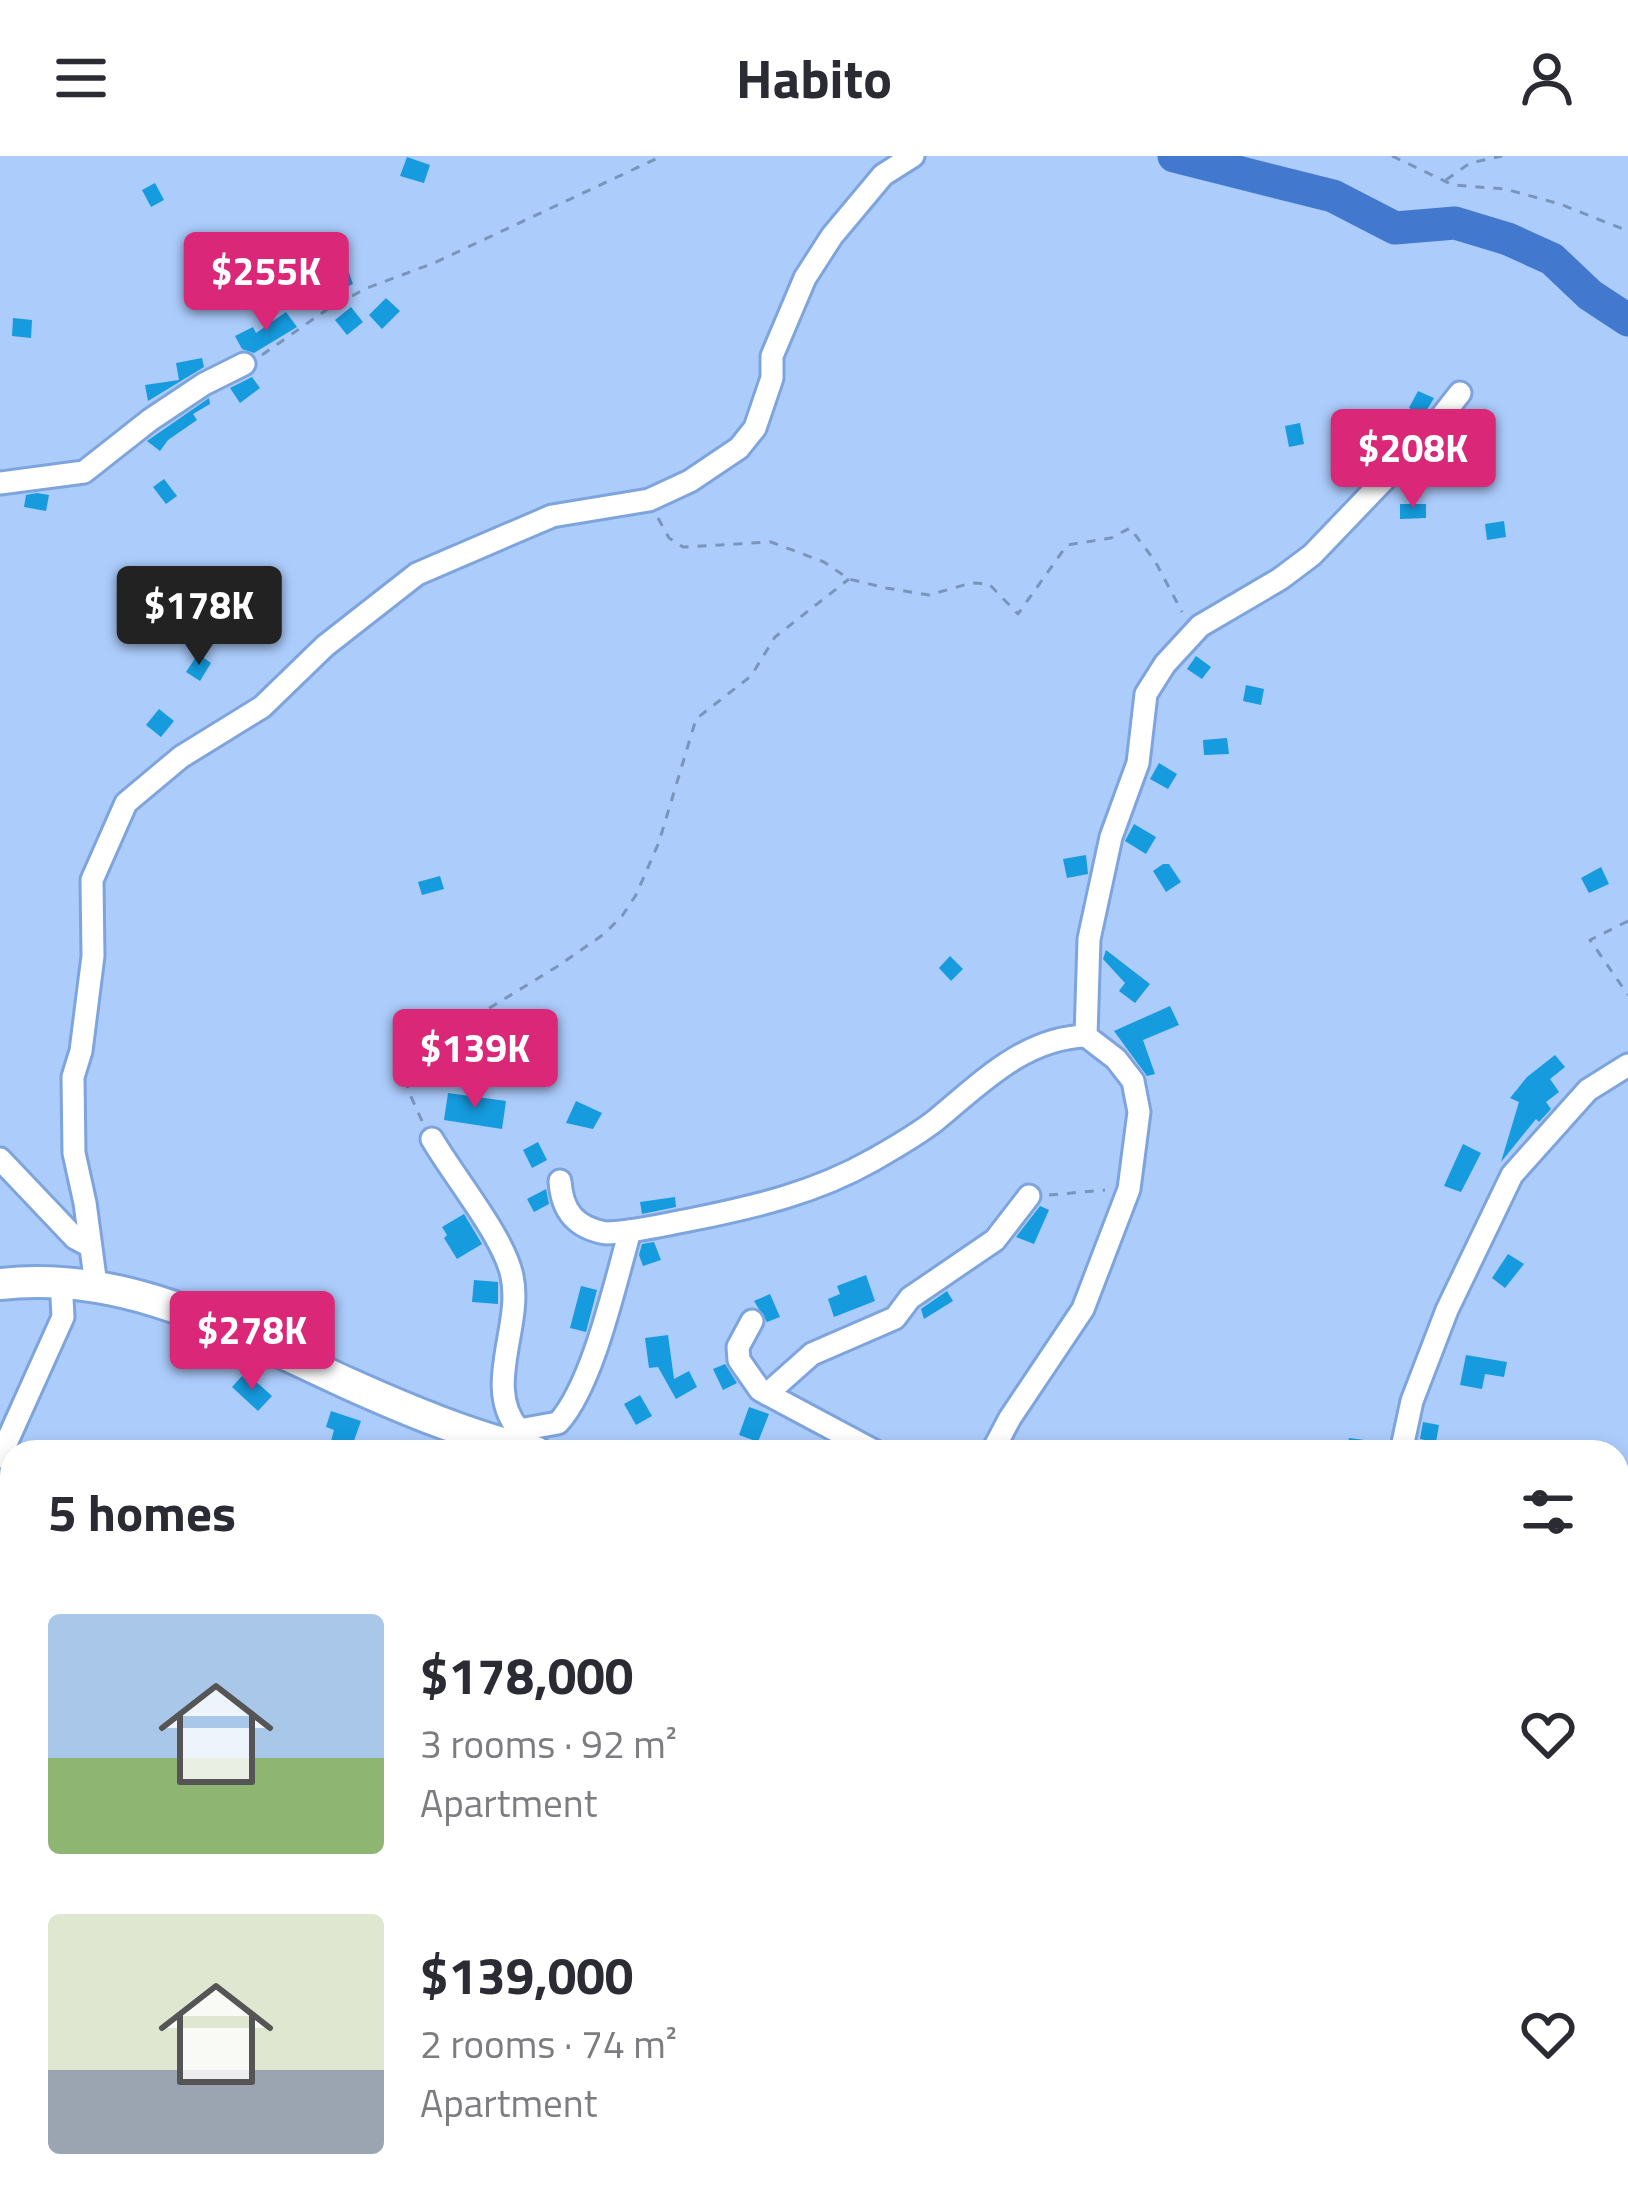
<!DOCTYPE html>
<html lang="en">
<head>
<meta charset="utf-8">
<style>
	:root { --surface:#fff; --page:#f7f7f7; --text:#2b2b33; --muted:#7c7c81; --accent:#db2777 }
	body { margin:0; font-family:"Titillium Web",sans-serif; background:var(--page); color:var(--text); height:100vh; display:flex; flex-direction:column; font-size:45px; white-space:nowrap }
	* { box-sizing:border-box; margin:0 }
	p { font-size:39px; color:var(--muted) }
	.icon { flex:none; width:66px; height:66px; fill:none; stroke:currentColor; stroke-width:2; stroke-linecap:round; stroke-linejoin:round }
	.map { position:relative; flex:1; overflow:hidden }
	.sheet { position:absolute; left:0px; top:1284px; width:1629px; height:771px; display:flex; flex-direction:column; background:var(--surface); border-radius:36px 36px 0 0; box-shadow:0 6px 18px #0003 }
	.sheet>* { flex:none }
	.price { position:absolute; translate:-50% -102px; padding:0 27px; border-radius:12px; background:var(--accent); color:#fff; font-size:39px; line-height:78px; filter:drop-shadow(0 3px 6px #0008) }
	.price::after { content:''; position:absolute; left:50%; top:72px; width:36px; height:27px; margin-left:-18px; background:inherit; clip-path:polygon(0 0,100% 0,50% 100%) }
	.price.current { background:#222; color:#fff }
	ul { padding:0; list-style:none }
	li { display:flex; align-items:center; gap:36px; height:300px; padding:0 48px }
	li span { display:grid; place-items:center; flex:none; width:336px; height:240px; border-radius:12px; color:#555 }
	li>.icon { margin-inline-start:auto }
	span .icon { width:144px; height:144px; fill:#fffc; stroke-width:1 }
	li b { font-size:51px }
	h2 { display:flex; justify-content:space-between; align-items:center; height:144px; padding:0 48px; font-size:51px }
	header { display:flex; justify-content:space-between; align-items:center; height:156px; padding:0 48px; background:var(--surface); font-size:54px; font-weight:700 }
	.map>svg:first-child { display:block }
</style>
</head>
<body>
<header><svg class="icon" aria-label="menu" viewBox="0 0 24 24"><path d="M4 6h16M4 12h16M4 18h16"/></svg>Habito<svg class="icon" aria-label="person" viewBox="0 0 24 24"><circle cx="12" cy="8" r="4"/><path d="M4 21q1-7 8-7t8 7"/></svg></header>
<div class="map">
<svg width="1628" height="2054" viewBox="0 0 1628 2054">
	<rect width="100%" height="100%" fill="#acccfc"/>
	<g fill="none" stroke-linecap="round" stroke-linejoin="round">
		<path stroke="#4279ce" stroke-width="33" d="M1174,0l159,40 62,32 60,-5 53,16 44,20 38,36 38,25"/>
	</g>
	<g fill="#159bde">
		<path d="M407,1l23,8 -6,18 -24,-7z"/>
		<path d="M155,27l9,17 -13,7 -9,-17z"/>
		<path d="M326,91l6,18 -19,7 -6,-19z"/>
		<path d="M347,111l6,17 -19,8 -7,-18z"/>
		<path d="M386,142l14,13 -18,18 -13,-14z"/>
		<path d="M351,151l12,15 -16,13 -12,-15z"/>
		<path d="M286,156l11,15 -43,26 -12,-4 -7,-13 18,-9 3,6z"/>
		<path d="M13,162l19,2 -1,18 -19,-2z"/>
		<path d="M202,202l2,9 -56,34 -3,-16 34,-5 -3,-17z"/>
		<path d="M252,221l8,11 -20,15 -10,-15z"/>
		<path d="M1418,235l16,7 -10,17 -15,-7z"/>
		<path d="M209,242l1,6 -17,10 4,6 -29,20 -8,11 -13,-10z"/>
		<path d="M1300,267l4,21 -15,3 -4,-21z"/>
		<path d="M1460,307l3,15 -19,3 -2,-15z"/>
		<path d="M164,323l13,17 -11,8 -13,-17z"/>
		<path d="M37,337l12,2 -3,16 -22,-4 2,-12z"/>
		<path d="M1400,348h26v14l-26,1z"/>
		<path d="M1504,365l2,16 -19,3 -2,-16z"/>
		<path d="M198,498l13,9 -11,18 -14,-9z"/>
		<path d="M1196,500l15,11 -9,12 -15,-10z"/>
		<path d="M1246,529l18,4 -3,16 -18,-4z"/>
		<path d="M159,553l15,12 -13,16 -15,-12z"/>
		<path d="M1227,582l2,16 -25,1 -1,-15z"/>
		<path d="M1159,607l18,11 -9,15 -18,-10z"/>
		<path d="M1134,668l22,13 -10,17 -21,-13z"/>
		<path d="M1086,699l2,19 -21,4 -4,-19z"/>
		<path d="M1163,708h6l12,18 -15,10 -13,-21z"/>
		<path d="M1601,711l8,17 -20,9 -8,-15z"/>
		<path d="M440,720l4,13 -22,6 -4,-13z"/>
		<path d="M1106,794l44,34 -15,19 -16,-12 6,-8 -22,-24z"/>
		<path d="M950,800l13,13 -12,12 -12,-13z"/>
		<path d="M1170,850l9,19 -36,15 12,34 -8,2 -33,-45z"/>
		<path d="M1555,899l10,12 -15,12 9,13 -13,10 5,7 -12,13 -3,-3 -35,43 18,-60 -9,-4 17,-21z"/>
		<path d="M448,937l58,8 -4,28 -58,-9z"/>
		<path d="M576,945l26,12 -9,16 -27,-6z"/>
		<path d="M538,986l9,18 -15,8 -9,-18z"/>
		<path d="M1463,988l18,9 -20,39 -17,-6z"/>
		<path d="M546,1033l3,15 -15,8 -7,-13z"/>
		<path d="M675,1041l1,10 -34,7 -2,-12z"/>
		<path d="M1040,1050l9,4 -15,34 -18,-7z"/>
		<path d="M464,1058l18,30 -25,15 -13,-21 3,-3 -5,-8z"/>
		<path d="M654,1086l7,18 -18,6 -4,-11 3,-11z"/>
		<path d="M1508,1098l16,10 -19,24 -13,-10z"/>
		<path d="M866,1119l9,26 -41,16 -6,-18 12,-5 -3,-8z"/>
		<path d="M474,1124l24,2v22l-26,-2z"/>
		<path d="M581,1130l16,4 -11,42 -16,-4z"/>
		<path d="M947,1135l6,10 -29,18 -3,-10z"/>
		<path d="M770,1138l10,23 -13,5 -13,-21z"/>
		<path d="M668,1179l6,44 15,-8 8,16 -21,12 -18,-32 -9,1 -4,-30z"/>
		<path d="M1466,1199l41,7 -3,15 -19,-3 -3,15 -22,-4z"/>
		<path d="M725,1208l12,19 -14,7 -10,-21z"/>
		<path d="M242,1220l7,6 3,-4 20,18 -14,15 -26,-24z"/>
		<path d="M640,1239l12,21 -16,9 -12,-21z"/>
		<path d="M749,1251l20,7 -11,28 -19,-7z"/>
		<path d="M331,1255l30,10 -11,31h-22l6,-22 -8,-3z"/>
		<path d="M1423,1266l16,3 -3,17 -16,-3z"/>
		<path d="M1349,1282l39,5 -2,9h-40z"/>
	</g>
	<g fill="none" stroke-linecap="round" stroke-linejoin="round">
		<defs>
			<g id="minor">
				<path d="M0,327l84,-11 66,-52 54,-36 40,-20"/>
				<path d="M432,983c22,38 72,98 80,137 11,50 -30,112 7,154"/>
				<path d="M0,1003l75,79 15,8"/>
				<path d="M560,1025c2,31 16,47 46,52 28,-1 56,-8 83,-13 65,-13 126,-27 184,-60 21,-12 44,-25 63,-40 45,-37 88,-82 150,-84"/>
				<path d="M96,1129l-11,-82 -11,-50 -1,-76 8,-26 12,-95 -1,-76 34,-77 55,-46 81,-50 63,-61 92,-72 135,-58 97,-16 41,-19 49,-33 16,-20 17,-50v-22l33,-78 27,-42 51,-61 30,-19"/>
				<path d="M752,1165l-14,26 1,13 21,30 116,62"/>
				<path d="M767,1238l45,-40 83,-36 15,-20 85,-58 34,-44"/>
				<path d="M515,1285l4,-11 39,-7c35,-38 57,-140 72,-192"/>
				<path d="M992,1296l18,-34 73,-109 46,-120 10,-77 -6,-31 -17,-22 -30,-23 3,-97 22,-102 27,-74 8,-69 19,-30 35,-38 80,-47 32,-24 115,-120 33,-42"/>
				<path d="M1401,1296l11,-51 35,-91 65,-135 76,-85 40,-25"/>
				<path d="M0,1301l63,-140 -2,-37"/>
				<path d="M0,1482l12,24"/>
				<path d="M293,2043l2,11"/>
				<path d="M1173,2043l7,11"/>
			</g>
			<g id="highway">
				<path d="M0,1128c129,-14 233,47 347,99 60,27 125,54 189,69"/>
				<path d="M1036,2043l9,11"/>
			</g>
		</defs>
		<use href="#minor" stroke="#7ea4dd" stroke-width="27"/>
		<use href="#highway" stroke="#7ea4dd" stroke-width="36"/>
		<g stroke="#7a95bc" stroke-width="3" stroke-dasharray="9 9" stroke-linecap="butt">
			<path d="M1392,0l61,29 52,4 55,15 68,27"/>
			<path d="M1446,24l24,-17 32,-7"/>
			<path d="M262,199l67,-47 38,-20 67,-25 228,-107"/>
			<path d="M658,362l11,20 14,9 88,-5 53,20 25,17 37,9 43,7 42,-12 18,1 29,30 49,-69 44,-7 19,-10 25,33 27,51"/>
			<path d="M1628,765l-38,19 38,55"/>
			<path d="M422,965l-14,-31 -3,-18 5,-14 12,-15 61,-31 75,-46 46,-32 18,-18 14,-21 23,-53 37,-123 55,-43 24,-39 74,-58"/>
			<path d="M1049,1039l56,-5"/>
		</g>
		<use href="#minor" stroke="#fff" stroke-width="21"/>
		<use href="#highway" stroke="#fff" stroke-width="30"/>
	</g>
</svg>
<b class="price" style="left:266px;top:178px">$255K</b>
<b class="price" style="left:1413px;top:355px">$208K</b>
<b class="price current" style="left:199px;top:512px">$178K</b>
<b class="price" style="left:475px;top:955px">$139K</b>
<b class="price" style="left:252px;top:1237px">$278K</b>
<section class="sheet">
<h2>5 homes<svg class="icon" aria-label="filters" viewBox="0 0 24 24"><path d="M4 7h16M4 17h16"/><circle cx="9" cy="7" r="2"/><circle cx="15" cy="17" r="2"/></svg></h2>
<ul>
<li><span style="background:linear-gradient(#a9c7e8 60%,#8fb573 0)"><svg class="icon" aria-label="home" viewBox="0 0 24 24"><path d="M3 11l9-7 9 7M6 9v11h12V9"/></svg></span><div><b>$178,000</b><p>3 rooms · 92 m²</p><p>Apartment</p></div><svg class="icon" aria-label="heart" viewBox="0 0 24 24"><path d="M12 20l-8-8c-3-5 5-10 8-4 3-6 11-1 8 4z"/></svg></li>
<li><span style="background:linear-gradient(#dfe7d0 65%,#9aa5b1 0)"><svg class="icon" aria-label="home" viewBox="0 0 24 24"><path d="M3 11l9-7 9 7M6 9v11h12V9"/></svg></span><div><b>$139,000</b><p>2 rooms · 74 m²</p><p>Apartment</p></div><svg class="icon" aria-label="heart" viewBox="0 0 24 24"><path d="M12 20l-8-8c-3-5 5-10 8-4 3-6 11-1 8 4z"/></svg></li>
</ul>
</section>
</div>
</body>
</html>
